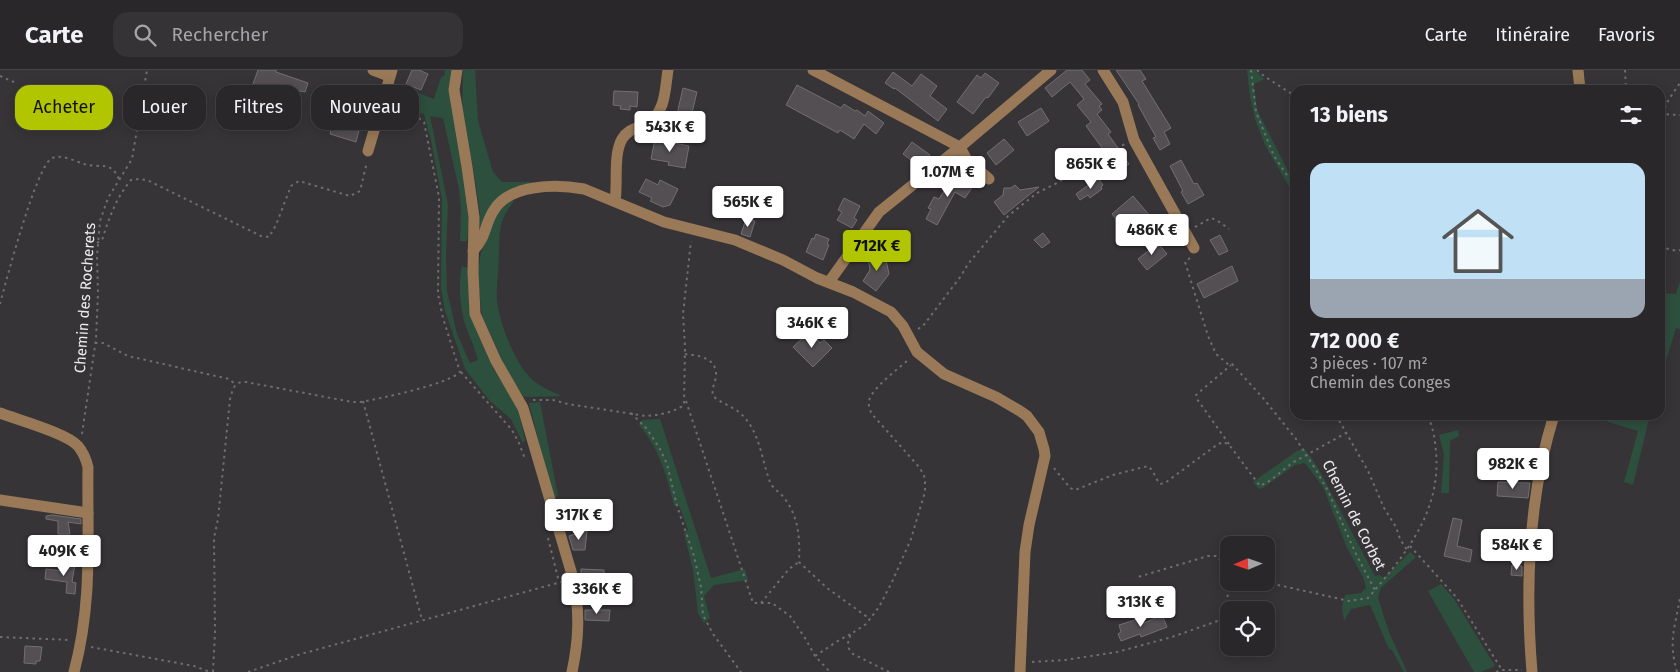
<!DOCTYPE html>
<html lang="fr">
<head>
<meta charset="utf-8">
<style>
	:root { --surface:#292729; --page:#353335; --text:#f1f3f6; --muted:#a5a5a8; --line:#454446; --accent:#b1c500 }
	body { margin:0; font-family:"Fira Sans",sans-serif; background:var(--page); color:var(--text); height:100vh; display:flex; flex-direction:column; font-size:19px; white-space:nowrap }
	* { box-sizing:border-box; margin:0 }
	p { font-size:16px; color:var(--muted) }
	.icon { flex:none; width:28px; height:28px; fill:none; stroke:currentColor; stroke-width:2; stroke-linecap:round; stroke-linejoin:round }
	.map { position:relative; flex:1; overflow:hidden }
	.sheet { position:absolute; left:1290px; top:15px; width:375px; height:335px; display:flex; flex-direction:column; background:var(--surface); border-radius:15px; box-shadow:0 2px 12px #0003,0 0 0 1px var(--line) }
	.sheet>* { flex:none }
	.guide { position:absolute; left:15px; top:15px; width:475px; height:45px; display:flex; gap:10px }
	.needle { width:32px; rotate:268deg }
	.buttons { position:absolute; left:1220px; top:466px; display:grid; gap:10px }
	.buttons a { display:grid; place-items:center; width:55px; height:55px; border-radius:10px; background:var(--surface); box-shadow:0 2px 12px #0003,0 0 0 1px var(--line); font-size:25px }
	.price { position:absolute; translate:-50% -42px; padding:0 11px; border-radius:5px; background:#fff; color:#222; font-size:16px; line-height:32px; filter:drop-shadow(0 1px 2px #0008) }
	.price::after { content:''; position:absolute; left:50%; top:30px; width:15px; height:11px; margin-left:-8px; background:inherit; clip-path:polygon(0 0,100% 0,50% 100%) }
	.price.on { background:var(--accent); color:#111 }
	ul { padding:0; list-style:none }
	li { display:grid; align-content:center; gap:10px; height:265px; padding:0 20px }
	li+li { border-top:1px solid var(--line) }
	li span { display:grid; place-items:center; height:155px; border-radius:15px; color:#555 }
	li>.icon { margin-inline-start:auto }
	span .icon { width:90px; height:90px; fill:#fffc; stroke-width:1 }
	li b { font-size:21px }
	h2 { display:flex; justify-content:space-between; align-items:center; height:60px; padding:0 20px; font-size:21px }
	.tag { padding:0 18px; border-radius:15px; background:var(--surface); box-shadow:0 2px 12px #0003,0 0 0 1px var(--line); font-size:18px; line-height:45px }
	.tag.on { background:var(--accent); color:#111 }
	header { display:flex; align-items:center; gap:30px; box-sizing:border-box; height:70px; padding:0 25px; background:var(--surface); border-bottom:1px solid var(--line) }
	header strong { font-size:24px }
	nav { display:flex; gap:28px; margin-inline-start:auto; font-size:18px }
	.search { width:350px; height:45px; background:var(--page); display:flex; align-items:center; gap:12px; box-sizing:border-box; padding:0 18px; border-radius:15px; color:var(--muted); font-size:19px }
	.map>svg:first-child { display:block }
</style>
</head>
<body>
<header>
<strong>Carte</strong>
<div class="search"><svg class="icon" aria-label="search" viewBox="0 0 24 24"><circle cx="10" cy="10" r="6"/><path d="M15 15l6 6"/></svg>Rechercher</div>
<nav><a>Carte</a><a>Itinéraire</a><a>Favoris</a></nav>
</header>
<div class="map">
<svg width="1680" height="602" viewBox="0 0 1680 602">
	<rect width="100%" height="100%" fill="#373437"/>
	<g fill="#2d4f3e">
		<path d="M445,0h9l5,77 10,75 -2,19h-7l1,-32 -2,-20 -16,-71 -13,-2 18,89 -2,51 1,35 10,43 13,29 8,-3c-3,-12 -9,-24 -13,-36 -5,-17 -7,-41 -3,-58l6,2 2,48 24,54 23,35 8,35 -2,3 -12,-24 -22,-19 -24,-31 -20,-58 -4,-23 1,-89 -11,-59 -7,-26 -38,-11 7,-20 41,16 7,-22 3,-1z"/>
		<path d="M463,0h12l3,51 15,51 9,10h31v2l-20,4 -8,4 -23,42 -5,-4 3,-17 -7,-46 -11,-50z"/>
		<path d="M1247,0h8l9,9 -10,5 3,26 38,75v12l-30,-52 -10,-26 -5,-23z"/>
		<path d="M512,129l2,2c-16,20 -14,29 -15,53 0,16 -3,31 -2,46 2,21 16,58 30,74 9,11 23,17 35,22l-38,1 -16,-23 -26,-58 -5,-41 4,-22 14,-38z"/>
		<path d="M1680,211v48l-4,-1 -16,52v-66l3,-12 -3,-2v-7l16,1z"/>
		<path d="M540,332l18,94 -5,3 -24,-96z"/>
		<path d="M1586,345h64l-17,70 -9,-3 14,-51z"/>
		<path d="M660,349l51,159 34,-9 3,11 -34,5 -10,11 6,22 -6,5 -6,-10 -5,-43 -9,-37 4,-3 -9,-24 -5,-1c-7,-29 -15,-57 -35,-80l3,-5z"/>
		<path d="M1458,360l1,6 -9,5 -1,52h-8l3,-39 -5,-19z"/>
		<path d="M1304,378l13,18 58,110 5,-1 2,2 4,-1 24,-24 6,5 -35,31 -3,10 11,34 18,40h-3l-12,-22 -3,-1 -19,-44 -19,4 -7,12 -2,-14 3,-12 16,-2 5,-5 -3,-11 -16,-29 -24,-61 -18,-24 -10,2 -34,24 -3,-1 -5,-6 44,-31z"/>
		<path d="M1441,514l13,15 41,67 -14,6h-7l-46,-81z"/>
	</g>
	<g fill="#534f53" stroke="#726f72">
		<path d="M258,0h18v2l32,11 -3,9 -19,-4 -2,6 -31,-10z"/>
		<path d="M412,0h7l9,4 -7,16 -15,-6z"/>
		<path d="M1067,0h15l8,10 -5,4 17,20 -3,2 3,4 -5,4 14,18 -3,2 21,30 -10,7 -33,-45 5,-4 -14,-17 7,-6 -14,-17 -18,15 -7,-9z"/>
		<path d="M1116,0h24l6,9 -4,2 29,47 -7,4 6,12 -10,6 -7,-12 3,-1 -18,-32 1,-1z"/>
		<path d="M893,2l19,14 9,-12 16,12 -7,10 17,13 -9,12 -43,-33 -1,1 -9,-6z"/>
		<path d="M985,3l14,10 -11,15 -2,-1 -13,17 -16,-12 20,-27 4,3z"/>
		<path d="M347,15l22,5 -3,14 -22,-5z"/>
		<path d="M797,15l44,23 3,-4 11,7 2,-1 8,6 3,-5 16,12 -8,11 -12,-10 -10,15 -14,-9 -2,3 -52,-28z"/>
		<path d="M683,18l14,4 -6,25 -14,-3z"/>
		<path d="M614,21l24,1 -1,15 -7,-1v4l-10,-1 1,-3 -8,-1z"/>
		<path d="M1041,38l8,13 -22,15 -9,-14z"/>
		<path d="M335,45l26,8 -5,19 -26,-8z"/>
		<path d="M655,69l34,7 -4,22 -17,-3 1,-3 -18,-3z"/>
		<path d="M1004,69l10,11 -18,15 -9,-12z"/>
		<path d="M912,72l18,13 -10,12 -17,-13z"/>
		<path d="M1181,90l13,24 3,-1 7,12 -16,9 -7,-12 2,-1 -13,-25z"/>
		<path d="M955,104l18,12 -8,12 -10,-6 -18,33 -11,-6 5,-10 -3,-1 6,-11 5,2z"/>
		<path d="M1098,108l5,7 -2,2 1,2 -12,9 -2,-3 -8,5 -4,-6z"/>
		<path d="M646,109l12,6 2,-5 18,9 -8,16 -7,2 -13,-6 2,-3 -13,-6z"/>
		<path d="M1015,115l5,5 19,-3 -35,28 -10,-13 9,-7 1,-7h7z"/>
		<path d="M1133,126l34,40 -11,8 -16,-18 -2,2 -5,-7 -9,8 -12,-15z"/>
		<path d="M844,128l16,8 -6,12 3,2 -5,8 -15,-8 5,-8 -4,-2z"/>
		<path d="M746,149l9,2 -5,16 -9,-3z"/>
		<path d="M1043,163l7,9 -8,6 -8,-8z"/>
		<path d="M816,164l13,5 -2,5 2,1 -6,15 -17,-8 6,-14 2,1z"/>
		<path d="M1220,165l8,16 -9,4 -9,-15z"/>
		<path d="M1158,173l9,11 -20,16 -9,-11z"/>
		<path d="M885,185l4,19 -13,17 -13,-10 7,-11 -2,-12z"/>
		<path d="M1232,196l6,15 -34,17 -7,-14z"/>
		<path d="M810,261l10,12 4,-3 8,8 -19,19 -20,-20z"/>
		<path d="M1498,412l32,1 -2,15 -31,-2z"/>
		<path d="M52,445l29,4v5l-13,-2 2,12h-12v-13l-12,-2v-3z"/>
		<path d="M1453,448l9,2 -5,26 15,4 -2,12 -26,-6z"/>
		<path d="M587,461l-2,19h-12l-4,-14z"/>
		<path d="M65,492l10,2 -3,18 4,1 -1,11 -9,-1 1,-11 -22,-3 1,-10 17,2z"/>
		<path d="M1512,495l10,1v10l-11,-1z"/>
		<path d="M581,499l23,1v11l-23,-2z"/>
		<path d="M585,540h25l-1,11 -24,-1z"/>
		<path d="M1162,545l5,12 -26,10 -1,-3 -19,7 -3,-7 3,-2 -2,-7 19,-6 2,6z"/>
		<path d="M25,576l17,1 -2,14h-4v3l-12,-1z"/>
	</g>
	<g fill="none" stroke-linecap="round" stroke-linejoin="round">
		<g stroke="#706d70" stroke-width="2" stroke-dasharray="2.5 4" stroke-linecap="butt">
			<path d="M1251,0l5,42 18,44 21,31"/>
			<path d="M1257,0l7,6 31,20"/>
			<path d="M1625,0l1,20"/>
			<path d="M0,6l14,6"/>
			<path d="M1660,44l20,1"/>
			<path d="M1662,44l7,-15 11,-16"/>
			<path d="M1195,157l16,-9 7,3 11,8"/>
			<path d="M97,173l5,-3c7,-22 14,-42 29,-60l8,-1 8,1 114,56 8,1 7,-12 15,-39 8,-5 51,15 10,-5 7,-29"/>
			<path d="M1660,177l17,4 3,-1"/>
			<path d="M1190,188l-5,4 23,74 8,18 13,11 3,-1 31,34 33,41 20,31 12,21 28,63 19,36"/>
			<path d="M0,234c6,-23 36,-136 51,-145 8,-6 24,2 33,5 18,5 26,-4 35,15"/>
			<path d="M918,259l5,-3 38,-50 7,-12 40,-48 29,-23 22,-11 37,-23 29,-15"/>
			<path d="M95,273h8l25,13 101,23 6,5"/>
			<path d="M685,284c11,1 30,3 31,19 1,7 -5,14 -3,23 8,7 18,10 26,16 21,18 22,46 31,70 2,6 11,11 15,17 14,19 15,40 14,63l28,26 43,31"/>
			<path d="M461,302l51,58 7,13 6,16"/>
			<path d="M533,330h20l15,4 78,12c13,-1 26,-3 38,-11l1,-58 -2,-33 8,-73"/>
			<path d="M363,331l59,219"/>
			<path d="M686,331l67,202h19l18,13 15,22 10,18 15,16"/>
			<path d="M631,343l16,16 13,20 7,15 10,42 17,50 7,31 2,28 10,19 28,38"/>
			<path d="M1336,345l32,56 16,37 12,19 4,12 7,11"/>
			<path d="M82,364l14,-95 2,-46 -1,-37 3,-35 8,-23 24,-39 15,-89"/>
			<path d="M1229,374l-32,-45 -1,-4 35,-30"/>
			<path d="M1054,398l16,20 5,2 38,-15 35,-9c6,5 7,12 12,18l5,-1 53,-39 6,-2 6,4 30,40 11,-6 21,-17 54,-30"/>
			<path d="M548,468l11,44"/>
			<path d="M1410,476l47,52 45,72"/>
			<path d="M1265,512l84,19 19,-3c37,-43 73,-85 68,-146 -1,-13 -3,-26 -9,-37"/>
			<path d="M761,533l28,-34 10,-7"/>
			<path d="M0,567l70,3"/>
			<path d="M91,577l103,19 16,6"/>
			<path d="M815,586l26,-17 10,-5"/>
			<path d="M1032,592l33,-2 52,-8 55,-15 54,-19 3,-41 -1,-8 -12,-13h-8l-70,21"/>
			<path d="M213,602l2,-40 -1,-94 4,-19 12,-120c3,-10 4,-18 16,-17l106,20h8c19,-3 89,-18 100,-30l-17,-54 -5,-24 1,-97 -15,-75 -5,-4 -28,-9"/>
			<path d="M248,602l53,-18 260,-72"/>
			<path d="M889,602l-36,-18 -4,-5 -1,-8 3,-7 15,-10 13,-17 13,-25 19,-43 14,-47v-10l-1,-7 -5,-8 -48,-54c-1,-4 -3,-8 -2,-12 2,-12 29,-32 39,-41"/>
			<path d="M1496,602l6,-2h20"/>
			<path d="M1677,602c-9,-32 -2,-44 3,-74"/>
		</g>
		<g stroke="#997957" stroke-width="11">
			<path d="M373,0l16,6"/>
			<path d="M457,0l-3,20 13,77 7,50 -1,55 2,42 21,47 27,47 50,170c7,33 6,61 -1,94"/>
			<path d="M813,0l147,77 7,13 22,19"/>
			<path d="M1103,0l20,32 11,38 60,108"/>
			<path d="M1578,0l2,20"/>
			<path d="M368,81l24,-81"/>
			<path d="M615,131c3,-18 -2,-46 7,-62 6,-10 16,-11 26,-16 18,-11 17,-35 20,-53"/>
			<path d="M473,181c14,-15 11,-26 21,-41 16,-26 62,-26 90,-21l80,33 71,18 48,20 34,18 36,14 38,20 12,14 14,26 27,22 52,23 24,14 7,5 12,16 5,17 1,7 -16,69 -4,27 -5,120"/>
			<path d="M829,212l50,-70 81,-65 91,-77"/>
			<path d="M0,343c18,7 66,20 78,33 5,6 8,13 10,21 -1,72 5,134 -14,205"/>
			<path d="M0,430l88,13"/>
			<path d="M1532,602c-7,-86 -4,-174 22,-257"/>
		</g>
	</g>
	<g text-anchor="middle" stroke-width="5" stroke-linejoin="round" paint-order="stroke">
		<g font-size="15" fill="#edebed" stroke="#373437">
			<text transform="translate(85 228) rotate(-86)" y="5">Chemin des Rocherets</text>
			<text transform="translate(1354 445) rotate(63)" y="5">Chemin de Corbet</text>
		</g>
	</g>
</svg>
<div class="buttons">
<a><svg class="needle" viewBox="-14 -14 28 28"><path d="M0-13l5 13h-10z" fill="#e53935"/><path d="M0 13l5-13h-10z" fill="#a5a5a8"/></svg></a>
<a><svg class="icon" aria-label="locate" viewBox="0 0 24 24"><circle cx="12" cy="12" r="6"/><path d="M12 2v4M12 18v4M2 12h4M18 12h4"/></svg></a>
</div>
<b class="price" style="left:670px;top:83px">543K €</b>
<b class="price" style="left:1091px;top:120px">865K €</b>
<b class="price" style="left:948px;top:128px">1.07M €</b>
<b class="price" style="left:748px;top:158px">565K €</b>
<b class="price" style="left:1152px;top:186px">486K €</b>
<b class="price on" style="left:877px;top:202px">712K €</b>
<b class="price" style="left:812px;top:279px">346K €</b>
<b class="price" style="left:1513px;top:420px">982K €</b>
<b class="price" style="left:579px;top:471px">317K €</b>
<b class="price" style="left:1517px;top:501px">584K €</b>
<b class="price" style="left:64px;top:507px">409K €</b>
<b class="price" style="left:597px;top:545px">336K €</b>
<b class="price" style="left:1141px;top:558px">313K €</b>
<div class="guide">
<a class="tag on">Acheter</a>
<a class="tag">Louer</a>
<a class="tag">Filtres</a>
<a class="tag">Nouveau</a>
</div>
<section class="sheet">
<h2>13 biens<svg class="icon" aria-label="filters" viewBox="0 0 24 24"><path d="M4 7h16M4 17h16"/><circle cx="9" cy="7" r="2"/><circle cx="15" cy="17" r="2"/></svg></h2>
<ul>
<li><span style="background:linear-gradient(#bfe0f5 75%,#9aa5b1 0)"><svg class="icon" aria-label="home" viewBox="0 0 24 24"><path d="M3 11l9-7 9 7M6 9v11h12V9"/></svg></span><div><b>712 000 €</b><p>3 pièces · 107 m²</p><p>Chemin des Conges</p></div></li>
</ul>
</section>
</div>
</body>
</html>
